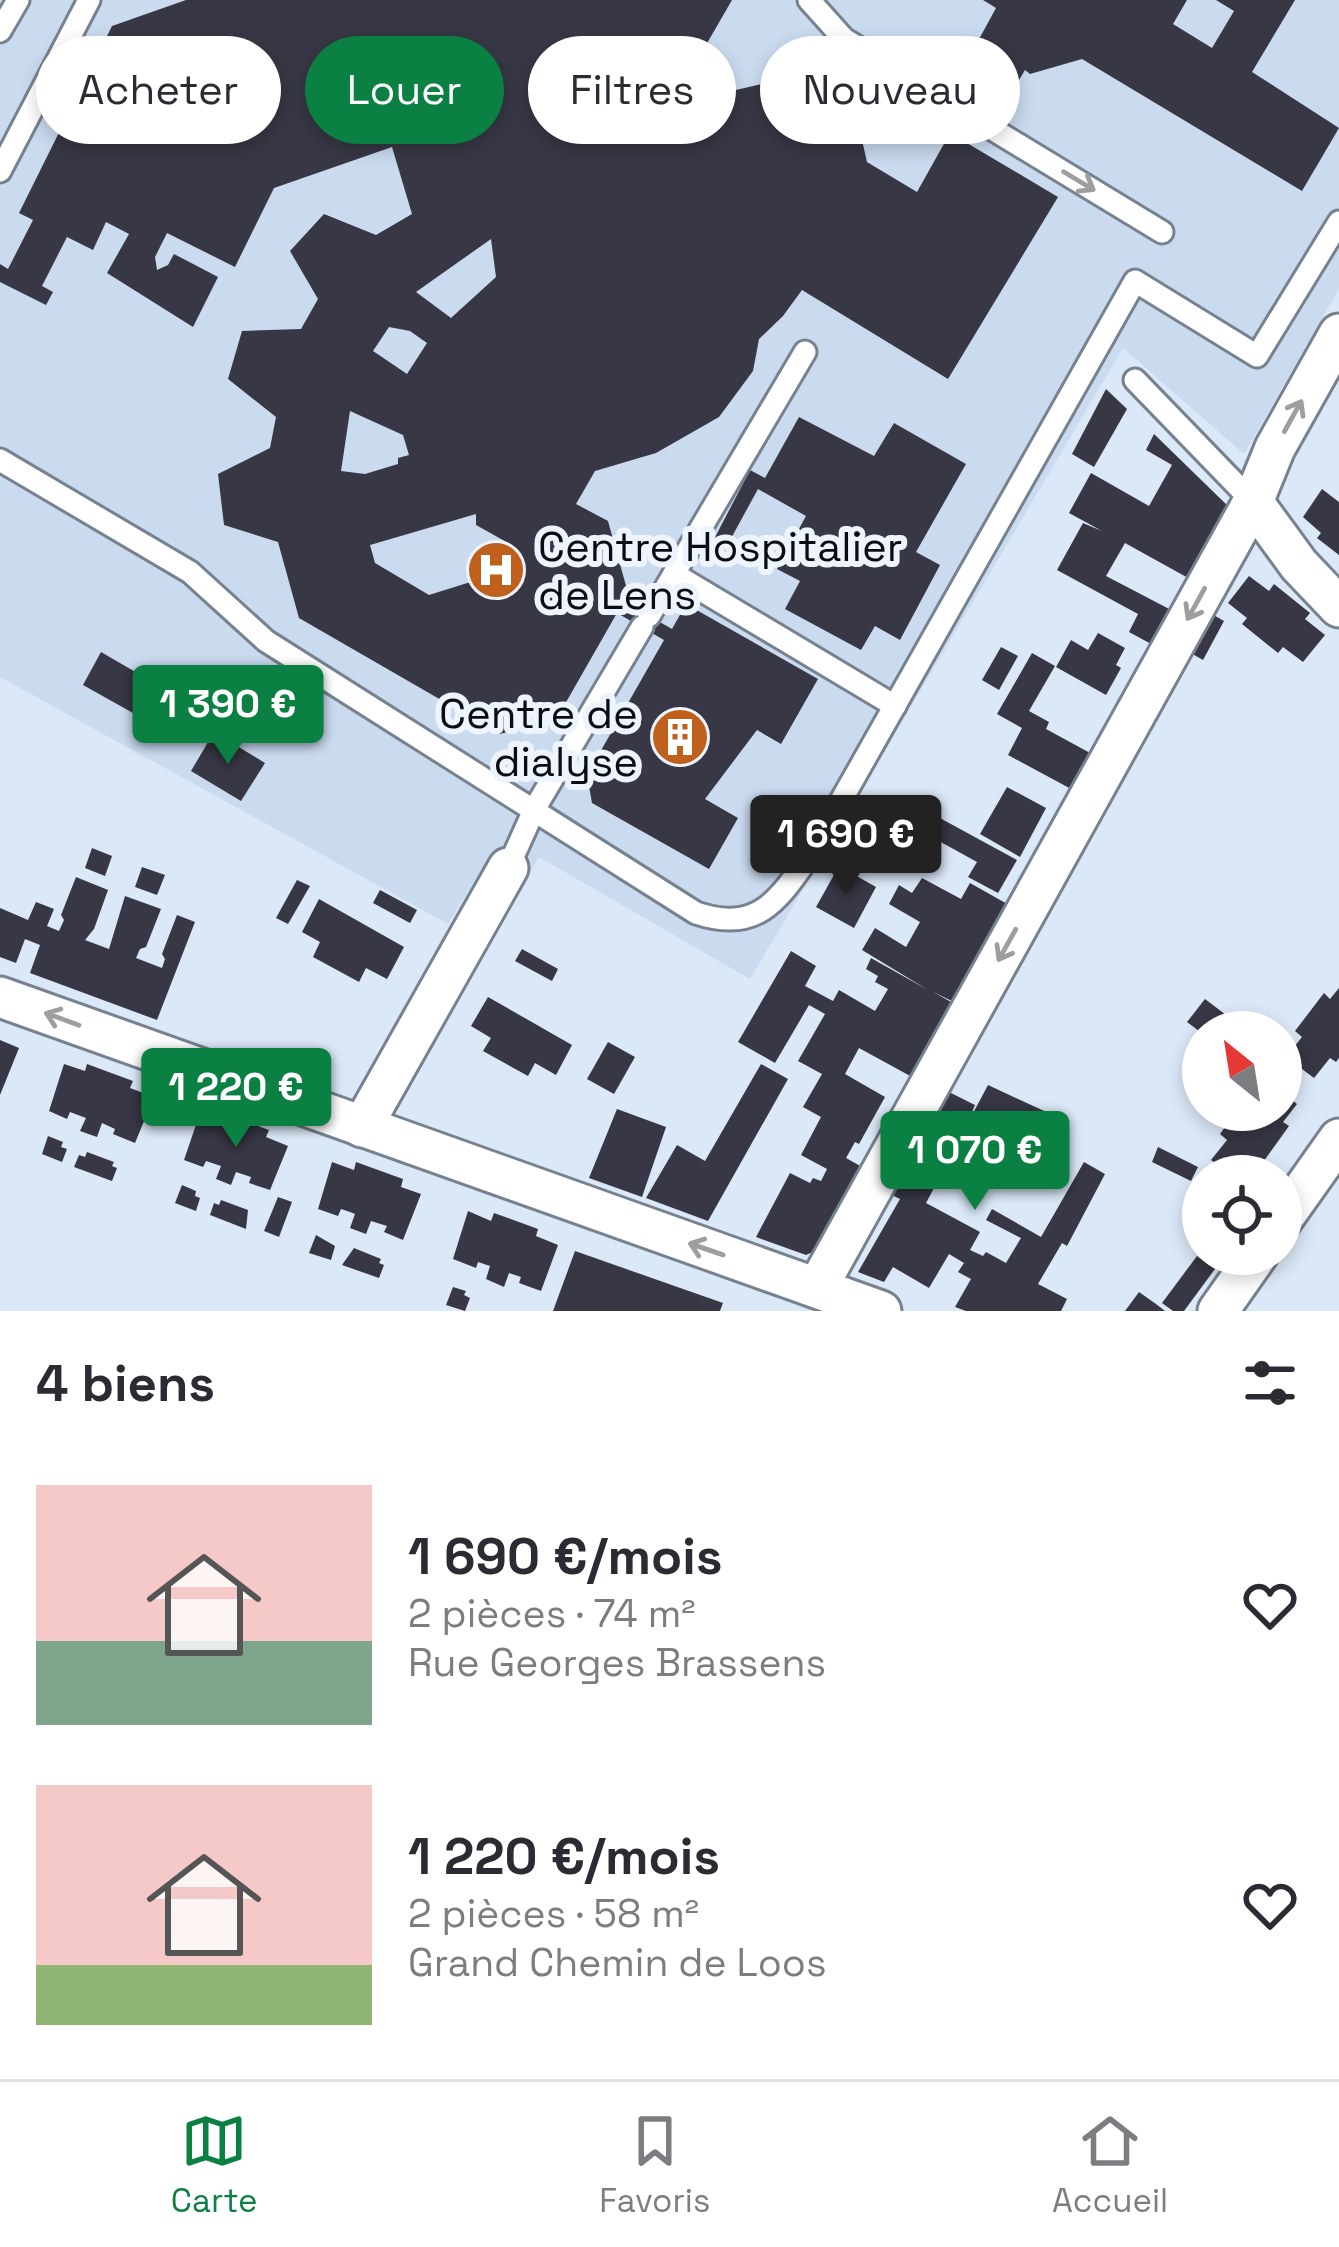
<!DOCTYPE html>
<html lang="fr">
<head>
<meta charset="utf-8">
<style>
	:root { --surface:#fff; --page:#f2f2f3; --text:#2b2b33; --muted:#7c7c81; --line:#e1e1e2; --accent:#0b8043 }
	body { margin:0; font-family:"Space Grotesk",sans-serif; background:var(--page); color:var(--text); height:100vh; display:flex; flex-direction:column; font-size:45px; white-space:nowrap }
	* { box-sizing:border-box; margin:0 }
	p { font-size:39px; color:var(--muted) }
	.icon { flex:none; width:66px; height:66px; fill:none; stroke:currentColor; stroke-width:2; stroke-linecap:round; stroke-linejoin:round }
	.map { position:relative; height:1311px; overflow:hidden }
	.side { display:flex; flex-direction:column; background:var(--surface); flex:1 }
	.side>* { flex:none }
	.hud { position:absolute; left:36px; top:36px; width:1269px; height:108px; display:flex; gap:24px }
	.needle { width:78px; rotate:330deg }
	.fabs { position:absolute; left:1182px; top:1011px; display:grid; gap:24px }
	.fabs a { display:grid; place-items:center; width:120px; height:120px; border-radius:50%; background:var(--surface); box-shadow:0 6px 18px #0003; font-size:60px }
	.price { position:absolute; translate:-50% -102px; padding:0 27px; border-radius:12px; background:var(--accent); color:#fff; font-size:39px; line-height:78px; filter:drop-shadow(0 3px 6px #0008) }
	.price::after { content:''; position:absolute; left:50%; top:72px; width:36px; height:27px; margin-left:-18px; background:inherit; clip-path:polygon(0 0,100% 0,50% 100%) }
	.price.current { background:#222; color:#fff }
	ul { padding:0; list-style:none }
	li { display:flex; align-items:center; gap:36px; height:300px; padding:0 36px }
	li span { display:grid; place-items:center; flex:none; width:336px; height:240px; border-radius:0px; color:#555 }
	li>.icon { margin-inline-start:auto }
	span .icon { width:144px; height:144px; fill:#fffc; stroke-width:1 }
	li b { font-size:51px }
	h2 { display:flex; justify-content:space-between; align-items:center; height:144px; padding:0 36px; font-size:51px }
	.pill { padding:0 42px; border-radius:54px; background:var(--surface); box-shadow:0 6px 18px #0003; font-size:42px; line-height:108px }
	.pill.current { background:var(--accent); color:#fff }
	.dock { display:flex; justify-content:space-around; align-items:center; height:168px; border-top:3px solid var(--line); background:var(--surface); font-size:33px; color:var(--muted) }
	.dock a { display:grid; justify-items:center; gap:6px }
	.dock .current { color:var(--accent) }
	.map>svg:first-child { display:block }
</style>
</head>
<body>
<div class="map">
<svg width="1339" height="1311" viewBox="0 0 1339 1311">
	<rect width="100%" height="100%" fill="#dbe8f7"/>
	<path fill="#cadbf0" d="M0,0h1339v289l-95,165 -121,-106 -373,631 -211,-122 -13,23 -37,-23 -41,67 -448,-247z"/>
	<g fill="#373745" fill-rule="evenodd">
		<path d="M186,0h546l-41,71 36,21 118,-27 22,97 50,30 33,-59 108,64 -110,182 -146,-89 -19,26 -24,23 -6,32 -34,46 -63,36 -61,18 -19,33 32,17 20,72 -5,8 49,28 14,-25 132,75 -37,65 -24,-14 -52,69 33,19 -29,51 -117,-66 -5,-28 77,-135 -47,-27 -60,105 -57,16 -201,-116 -21,-76 -54,-17 -6,-51 52,-26 6,-31 -48,-38 14,-48 59,-2 17,-30 -28,-48 34,-37 52,21 36,-21 -20,-67 -118,41 -39,79 -68,-34 -12,24 2,13 11,-5 6,-11 44,23 -25,50 -86,-54 22,-39 -23,-12 -13,28 -26,-13 -25,49 11,6 -7,13 -46,-23v-18l8,5 25,-49 -14,-7 93,-187zM491,239l5,38 -45,41 -35,-26zM389,327l21,4 17,12 -20,31 -34,-23zM350,411l53,24 6,20 -11,3v6l-33,10 -24,-3zM476,514v11l36,20 -16,29 -67,21 -54,-32 -5,-18z"/>
		<path d="M983,0h204l-14,24 39,24 22,-37 -18,-11h79l-43,72 87,56 -37,63 -220,-132 -52,15 -5,-4 -13,22 -51,-31 17,-20 18,-33z"/>
		<path d="M1106,389l21,20 -33,58 -22,-13z"/>
		<path d="M799,417l75,39 20,-33 72,41 -50,88 24,13 -40,75 -25,-14 -14,24 -76,-41 15,-28 -23,-12 29,-53 -48,-27 -35,64 -12,-8 39,-75 15,8z"/>
		<path d="M1154,434l76,74 -40,71 -65,-36 -19,33 67,35 -20,34 -24,-13 9,-18 -81,-44 26,-47 19,8 -33,-18 22,-40 58,33 23,-41 -26,-15z"/>
		<path d="M1322,489l17,13v53l-22,-17 4,-5 -18,-16z"/>
		<path d="M1249,576l20,15 5,-7 36,29 -5,6 20,16 -22,27 -20,-15 -5,6 -36,-29 5,-6 -19,-15z"/>
		<path d="M1210,613l14,8 -21,39 -14,-8z"/>
		<path d="M1098,633l27,15 -9,17 5,3 -15,27 -50,-28 15,-27 17,10z"/>
		<path d="M1001,647l17,9 -19,34 -17,-10z"/>
		<path d="M101,652l50,29 -18,32 -50,-28z"/>
		<path d="M1032,653l23,13 -26,45 20,11 -3,7 46,25 -19,36 -65,-35 14,-27 -25,-14z"/>
		<path d="M214,732l51,31 -24,38 -50,-30z"/>
		<path d="M1007,787l39,21 -26,49 -40,-23z"/>
		<path d="M938,817l79,43 -19,33 -30,-16 9,-15 -49,-27z"/>
		<path d="M92,848l20,8 -7,20 -20,-8z"/>
		<path d="M839,866l37,21 -22,41 -38,-21z"/>
		<path d="M142,867l23,8 -8,20 -22,-8z"/>
		<path d="M76,877l32,13 -14,39 -9,11 24,9 16,-53 36,13 -15,38 -6,2 -4,9 26,10 3,-9 -3,-5 15,-39 18,7 -38,98 -127,-47 10,-28 -15,-6 -9,24 -16,-6v-49l28,12 8,-18 18,7 -7,17 12,5 5,-11 -3,-5z"/>
		<path d="M922,878l39,21 9,-16 39,22 -55,97 -21,-10 20,11 -41,74 -53,-29 -14,26 40,23 -26,47 -4,-2 -9,16 16,9 -47,84 -9,4 -50,-18 34,-64 20,10 3,-5 8,3 6,-12 -26,-14 20,-38 -18,-10 19,-33 -24,-13 27,-47 -16,-9 -34,58 -37,-21 53,-91 25,15 -11,20 28,15 6,-11 36,21 13,-22 -13,-7 3,-6 -12,-7 5,-11 57,32 -66,-40 13,-22 31,19 14,-25 -31,-18 10,-19 13,8z"/>
		<path d="M297,880l13,6 -22,38 -12,-6z"/>
		<path d="M380,890l37,20 -7,13 -37,-20z"/>
		<path d="M319,899l85,48 -17,32 -21,-11 -7,14 -46,-25 7,-15 -18,-10z"/>
		<path d="M522,949l36,20 -6,12 -37,-20z"/>
		<path d="M1339,988v70l-3,4 -6,-4 -16,20 -28,-21 16,-20 -7,-6 29,-38 6,6z"/>
		<path d="M488,997l84,48 -16,30 -21,-12 -7,13 -45,-25 8,-13 -20,-12z"/>
		<path d="M1205,999l33,25 -6,8 -29,2 -16,-12z"/>
		<path d="M0,1040l19,8 -19,47z"/>
		<path d="M608,1042l27,15 -21,37 -27,-15z"/>
		<path d="M64,1064l21,7 2,-7 46,17 -3,7 24,9 -19,46 -22,-9 2,-5 -13,-6 -5,14 -17,-6 6,-13 -16,-6 -3,7 -18,-8z"/>
		<path d="M761,1064l27,15 -80,142 -62,-23 31,-53 28,16z"/>
		<path d="M988,1085l67,31 -17,32 -54,-27 -17,31 -11,-5 -30,56 54,29 -10,18 13,6 3,-4 20,11 15,-25 -35,-18 6,-11 49,28 43,-75 21,12 -38,72 -5,-3 -24,41 29,15 -6,12h-95l-11,-4 16,-28 -13,-7 6,-9 -15,-9 -20,34 -36,-21 -9,15 -26,-10 42,-73 -12,-6 57,-103 30,15 -13,29z"/>
		<path d="M1281,1092l16,12 -14,18 6,4 -28,39 -7,-4 -11,15h-10l-22,-16 16,-20 -7,-6 17,-24h44z"/>
		<path d="M617,1109l49,18 -24,70 -53,-19z"/>
		<path d="M200,1113l20,8 3,-8 46,17 -3,7 22,9 -18,44 -21,-7 2,-6 -15,-5 -5,13 -15,-6 5,-13 -15,-5 -3,6 -19,-7z"/>
		<path d="M48,1136l15,6 -2,5 6,2 -5,13 -20,-8z"/>
		<path d="M1158,1147l40,20 -7,14 -39,-19z"/>
		<path d="M87,1152l27,10 -2,4 5,2 -5,13 -38,-14 5,-12 6,2z"/>
		<path d="M332,1162l22,8 2,-8 47,17 -2,8 20,7 -18,46 -19,-8 3,-6 -16,-5 -5,13 -16,-6 5,-14 -5,-2 -9,-3 -3,7 -20,-7z"/>
		<path d="M182,1185l14,6 -1,5 5,2 -4,13 -21,-8z"/>
		<path d="M278,1197l14,5 -13,35 -15,-6z"/>
		<path d="M221,1200l27,10 -2,19 -36,-14 4,-12 5,2z"/>
		<path d="M468,1211l23,10 3,-8 44,16 -2,7 22,9 -17,46 -22,-8 2,-6 -12,-4 -5,14 -18,-8 4,-13 -12,-4 -2,6 -23,-9z"/>
		<path d="M316,1235l19,11 -4,14 -22,-7z"/>
		<path d="M354,1248l27,11 -2,4 5,2 -5,13 -37,-13z"/>
		<path d="M575,1251l148,52 -3,8h-167z"/>
		<path d="M1197,1256l18,13 -31,42h-11l-11,-8z"/>
		<path d="M453,1287l13,4 -2,4 6,3 -5,13 -19,-6z"/>
		<path d="M1139,1292l17,12 9,7h-40z"/>
	</g>
	<g fill="none" stroke-linecap="round" stroke-linejoin="round">
		<defs>
			<g id="lane">
				<path d="M809,0l35,39 318,193"/>
				<path d="M0,31l18,-31"/>
				<path d="M0,171l89,-171"/>
				<path d="M1135,380l118,122"/>
				<path d="M0,460l190,112 76,69 430,272c63,21 83,-14 116,-61l323,-571 122,75 82,-134"/>
				<path d="M674,574l221,132"/>
				<path d="M649,616l156,-264"/>
				<path d="M508,868l27,-60 107,-181"/>
			</g>
			<g id="street">
				<path d="M1253,502l46,63 40,42"/>
				<path d="M0,997l881,314"/>
				<path d="M362,1127l146,-259"/>
				<path d="M1281,1221l58,-82"/>
				<path d="M817,1288l436,-786 22,-54 64,-114"/>
				<path d="M1218,1311l40,-57"/>
			</g>
		</defs>
		<use href="#lane" stroke="#76828f" stroke-width="27"/>
		<use href="#street" stroke="#76828f" stroke-width="45"/>
		<use href="#lane" stroke="#fff" stroke-width="21"/>
		<use href="#street" stroke="#fff" stroke-width="39"/>
	</g>
	<defs><path id="oneway-shaft" d="M-6 0H5M1.5-3L5.5 0L1.5 3" fill="none" stroke-width="1.6" stroke-linecap="round" stroke-linejoin="round" transform="scale(3)"/></defs>
	<g stroke="#9d9ea0">
		<use href="#oneway-shaft" transform="translate(1079 181) rotate(31)"/>
		<use href="#oneway-shaft" transform="translate(1293 416) rotate(-61)"/>
		<use href="#oneway-shaft" transform="translate(1196 604) rotate(119)"/>
		<use href="#oneway-shaft" transform="translate(1007 945) rotate(119)"/>
		<use href="#oneway-shaft" transform="translate(62 1019) rotate(-160)"/>
		<use href="#oneway-shaft" transform="translate(706 1249) rotate(-161)"/>
	</g>
	<defs>
		<symbol id="hospital-disc" viewBox="-11 -11 22 22"><circle r="9.5" fill="#c0601d" stroke="#edf4fe"/><path d="M-5-5h3v3.5h4V-5h3V5h-3V1.5h-4V5h-3Z" fill="#fff"/></symbol>
		<symbol id="building-disc" viewBox="-11 -11 22 22"><circle r="9.5" fill="#c0601d" stroke="#edf4fe"/><path d="M-4-6H4V6H1V3H-1V6H-4ZM-2.5-4.3h1.7v1.8h-1.7ZM.8-4.3h1.7v1.8H.8ZM-2.5-1h1.7V.8h-1.7ZM.8-1h1.7V.8H.8Z" fill="#fff"/></symbol>
	</defs>
	<g fill-rule="evenodd">
		<use href="#hospital-disc" x="463" y="537" width="66" height="66"/>
		<use href="#building-disc" x="647" y="704" width="66" height="66"/>
	</g>
	<g text-anchor="middle" stroke-width="12" stroke-linejoin="round" paint-order="stroke">
		<g font-size="42" fill="#090d12" stroke="#edf4fe" text-anchor="start">
			<text x="538" y="561">Centre Hospitalier<tspan x="538" dy="48">de Lens</tspan></text>
			<text x="638" y="728" text-anchor="end">Centre de<tspan x="638" dy="48">dialyse</tspan></text>
		</g>
	</g>
</svg>
<div class="fabs">
<a><svg class="needle" viewBox="-14 -14 28 28"><path d="M0-13l5 13h-10z" fill="#e53935"/><path d="M0 13l5-13h-10z" fill="#7c7c81"/></svg></a>
<a><svg class="icon" aria-label="locate" viewBox="0 0 24 24"><circle cx="12" cy="12" r="6"/><path d="M12 2v4M12 18v4M2 12h4M18 12h4"/></svg></a>
</div>
<b class="price" style="left:228px;top:767px">1 390 €</b>
<b class="price current" style="left:846px;top:897px">1 690 €</b>
<b class="price" style="left:236px;top:1150px">1 220 €</b>
<b class="price" style="left:975px;top:1213px">1 070 €</b>
<div class="hud">
<a class="pill">Acheter</a>
<a class="pill current">Louer</a>
<a class="pill">Filtres</a>
<a class="pill">Nouveau</a>
</div>
</div>
<section class="side">
<h2>4 biens<svg class="icon" aria-label="filters" viewBox="0 0 24 24"><path d="M4 7h16M4 17h16"/><circle cx="9" cy="7" r="2"/><circle cx="15" cy="17" r="2"/></svg></h2>
<ul>
<li><span style="background:linear-gradient(#f6c9c9 65%,#7fa58c 0)"><svg class="icon" aria-label="home" viewBox="0 0 24 24"><path d="M3 11l9-7 9 7M6 9v11h12V9"/></svg></span><div><b>1 690 €/mois</b><p>2 pièces · 74 m²</p><p>Rue Georges Brassens</p></div><svg class="icon" aria-label="heart" viewBox="0 0 24 24"><path d="M12 20l-8-8c-3-5 5-10 8-4 3-6 11-1 8 4z"/></svg></li>
<li><span style="background:linear-gradient(#f6c9c9 75%,#8fb573 0)"><svg class="icon" aria-label="home" viewBox="0 0 24 24"><path d="M3 11l9-7 9 7M6 9v11h12V9"/></svg></span><div><b>1 220 €/mois</b><p>2 pièces · 58 m²</p><p>Grand Chemin de Loos</p></div><svg class="icon" aria-label="heart" viewBox="0 0 24 24"><path d="M12 20l-8-8c-3-5 5-10 8-4 3-6 11-1 8 4z"/></svg></li>
</ul>
</section>
<nav class="dock">
<a class="current"><svg class="icon" aria-label="map" viewBox="0 0 24 24"><path d="M3 6l6-2 6 2 6-2v14l-6 2-6-2-6 2zM9 4v14M15 6v14"/></svg>Carte</a>
<a><svg class="icon" aria-label="saved" viewBox="0 0 24 24"><path d="M7 4h10v16l-5-4-5 4z"/></svg>Favoris</a>
<a><svg class="icon" aria-label="home" viewBox="0 0 24 24"><path d="M3 11l9-7 9 7M6 9v11h12V9"/></svg>Accueil</a>
</nav>
</body>
</html>
